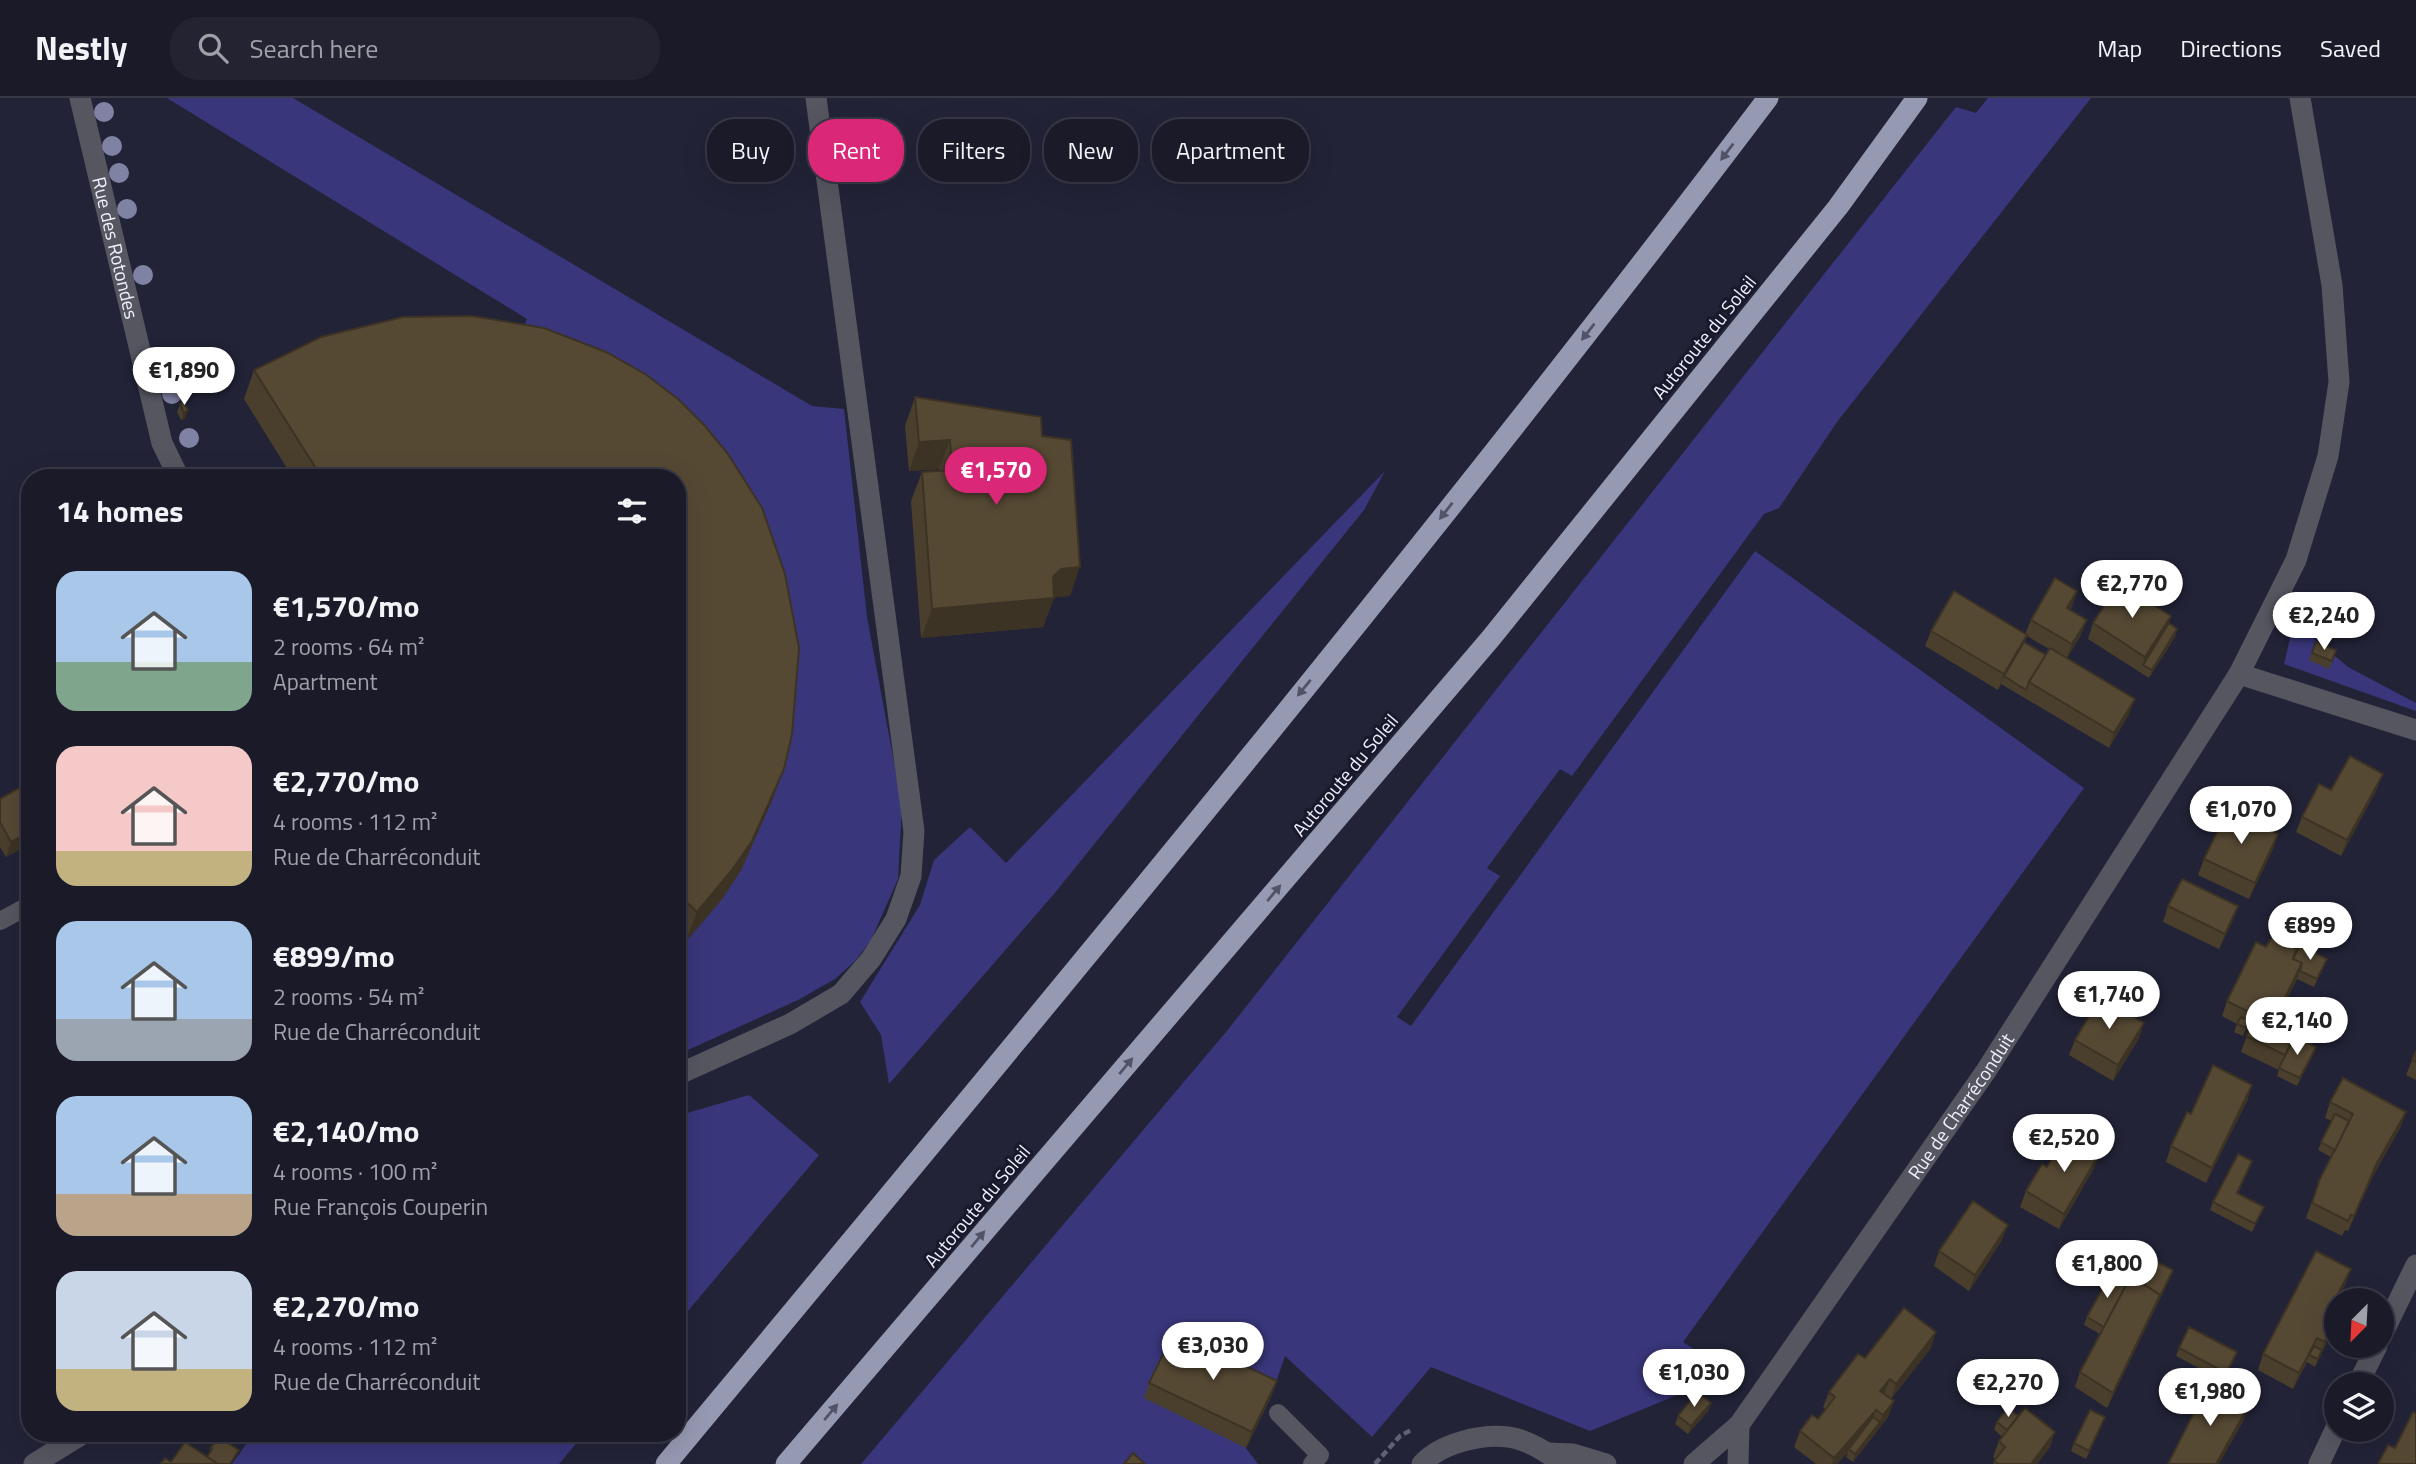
<!DOCTYPE html>
<html lang="en">
<head>
<meta charset="utf-8">
<style>
	:root { --surface:#1a1a29; --page:#232331; --text:#f1f3f6; --muted:#9fa1a8; --line:#383846; --accent:#db2777 }
	body { margin:0; font-family:"Titillium Web",sans-serif; background:var(--page); color:var(--text); height:100vh; display:flex; flex-direction:column; font-size:26px; white-space:nowrap }
	* { box-sizing:border-box; margin:0 }
	p { font-size:23px; color:var(--muted) }
	.icon { flex:none; width:38px; height:38px; fill:none; stroke:currentColor; stroke-width:2; stroke-linecap:round; stroke-linejoin:round }
	.map { position:relative; flex:1; overflow:hidden }
	.drawer { position:absolute; left:21px; top:371px; width:665px; height:973px; display:flex; flex-direction:column; background:var(--surface); border-radius:28px; box-shadow:0 7px 28px #0002,0 0 0 2px var(--line) }
	.drawer>* { flex:none }
	.hud { position:absolute; left:707px; top:21px; width:665px; height:63px; display:flex; gap:14px }
	.needle { width:46px; rotate:204deg }
	.controls { position:absolute; left:2324px; top:1190px; display:grid; gap:14px }
	.controls a { display:grid; place-items:center; width:70px; height:70px; border-radius:50%; background:var(--surface); box-shadow:0 7px 28px #0002,0 0 0 2px var(--line); font-size:35px }
	.price { position:absolute; translate:-50% -60px; padding:0 16px; border-radius:24px; background:#fff; color:#222; font-size:23px; line-height:46px; filter:drop-shadow(0 2px 4px #0008) }
	.price::after { content:''; position:absolute; left:50%; top:42px; width:21px; height:16px; margin-left:-10px; background:inherit; clip-path:polygon(0 0,100% 0,50% 100%) }
	.price.active { background:var(--accent); color:#fff }
	ul { padding:0; list-style:none }
	li { display:flex; align-items:center; gap:21px; height:175px; padding:0 35px }
	li span { display:grid; place-items:center; flex:none; width:196px; height:140px; border-radius:21px; color:#555 }
	li>.icon { margin-inline-start:auto }
	span .icon { width:84px; height:84px; fill:#fffc; stroke-width:1 }
	li b { font-size:30px }
	h2 { display:flex; justify-content:space-between; align-items:center; height:84px; padding:0 35px; font-size:30px }
	.tag { padding:0 24px; border-radius:28px; background:var(--surface); box-shadow:0 7px 28px #0002,0 0 0 2px var(--line); font-size:24px; line-height:63px }
	.tag.active { background:var(--accent); color:#fff }
	header { display:flex; align-items:center; gap:42px; box-sizing:border-box; height:98px; padding:0 35px; background:var(--surface); border-bottom:2px solid var(--line) }
	header strong { font-size:33px }
	nav { display:flex; gap:38px; margin-inline-start:auto; font-size:24px }
	.search { width:490px; height:63px; background:var(--page); display:flex; align-items:center; gap:18px; box-sizing:border-box; padding:0 24px; border-radius:28px; color:var(--muted); font-size:26px }
	.map>svg:first-child { display:block }
</style>
</head>
<body>
<header>
<strong>Nestly</strong>
<div class="search"><svg class="icon" aria-label="search" viewBox="0 0 24 24"><circle cx="10" cy="10" r="6"/><path d="M15 15l6 6"/></svg>Search here</div>
<nav><a>Map</a><a>Directions</a><a>Saved</a></nav>
</header>
<div class="map">
<svg width="2416" height="1366" viewBox="0 0 2416 1366">
	<rect width="100%" height="100%" fill="#222337"/>
	<g fill="#39367b">
		<path d="M167,0h126l519,308 32,3 23,208 35,188 -4,74 -27,61 -16,21 -20,18 -37,21 -121,55v-103l45,-53 19,-29 32,-72 12,-64 -55,-233 -217,-148 14,-34z"/>
		<path d="M1988,0h103l-254,324 -58,86 -15,6 -192,262 -12,-7 -73,99 13,8 -103,141 14,9 344,-475 329,237 -401,554 25,16 -21,33 -97,40 -159,-64 -59,70 -87,-81 -14,41 -25,51 12,16h-397l365,-432 730,-925 20,6z"/>
		<path d="M1385,373l-21,39 -310,384 -165,190 -8,-49 -21,-33 60,-97 14,-45 36,-33 36,36z"/>
		<path d="M2294,524l54,45 68,36v8l-132,-47z"/>
		<path d="M749,997l70,60 -142,169v-208z"/>
		<path d="M254,1335h331l-26,31h-327z"/>
	</g>
	<g fill="none" stroke-linecap="round" stroke-linejoin="round">
		<path stroke="#606173" stroke-width="4.5" stroke-dasharray="7 3.5" stroke-linecap="butt" d="M1375,1366l25,-28 13,-7"/>
		<g stroke="#555660" stroke-width="18">
			<path d="M0,823l30,-16"/>
			<path d="M1278,1315l42,42 -8,9"/>
		</g>
		<g stroke="#555660" stroke-width="21">
			<path id="s1" d="M80,0l82,345 17,35"/>
			<path d="M2239,576l177,56"/>
			<path d="M677,977l113,-51 51,-30 30,-35 25,-40 15,-43 3,-45 -98,-733"/>
			<path d="M2382,1237l34,-70"/>
			<path d="M2358,1286l19,-38"/>
			<path d="M1548,1355l25,1 33,10"/>
			<path d="M34,1366l50,-31"/>
			<path d="M1422,1366c19,-21 59,-30 86,-27 18,2 40,15 53,27"/>
			<path id="s2" d="M1694,1366l45,-39 247,-354 253,-397 57,-114 32,-104 11,-74 -7,-97 -32,-187"/>
			<path d="M1738,1366l1,-39"/>
			<path d="M2319,1366l17,-36"/>
		</g>
		<g stroke="#9699b2" stroke-width="21">
			<path d="M666,1366c374,-450 749,-899 1102,-1366"/>
			<path d="M786,1366l705,-826 347,-431 79,-109"/>
		</g>
	</g>
	<g fill="#8082a4">
		<circle cx="104" cy="14" r="10"/>
		<circle cx="112" cy="48" r="10"/>
		<circle cx="119" cy="75" r="10"/>
		<circle cx="127" cy="111" r="10"/>
		<circle cx="143" cy="177" r="10"/>
		<circle cx="172" cy="296" r="10"/>
		<circle cx="189" cy="340" r="10"/>
	</g>
	<g fill="#4a3f2d" fill-rule="evenodd">
		<path d="M472,218l72,12 62,24 39,22 33,25 27,27 23,28 34,54 23,66 14,74 -7,86 -8,35 -11,29 -32,72 -19,29 -36,42 -9,-9v-454h-384l-49,-79 10,-29 67,-33 82,-20z"/>
		<path d="M915,299l127,39 28,160 -16,1 -11,30 -122,11 -10,-137 11,-29 18,-1 -1,-2 -30,2 -4,-45z"/>
		<path d="M180,306l8,6 -3,8 -4,2 -4,-8z"/>
		<path d="M2077,493l-7,19 11,25 -14,23 62,56 -20,34 -108,-64 -3,6 -73,-44 6,-15 94,3 6,-14zM2027,538l22,13 -3,6 -22,-13z"/>
		<path d="M2093,525l76,1 8,5 -2,8 -26,41 -61,-39z"/>
		<path d="M2316,544l20,8 -7,19 -20,-9z"/>
		<path d="M2377,691l-36,67 -45,-24 6,-15 29,-27z"/>
		<path d="M0,701l30,45 -24,13 -6,-10z"/>
		<path d="M2278,736l-5,15 -24,50 -51,-24 6,-16z"/>
		<path d="M2168,808h70l-6,16 -13,27 -56,-27z"/>
		<path d="M2327,861l-13,28 -17,-8 -20,40 21,10 -3,8 18,18 -16,31 -20,-10 2,-6 -38,-18 8,-22 -3,-1 -3,7 -9,-4 3,-8 -15,-8 5,-15z"/>
		<path d="M2139,940l-26,43 -44,-26 6,-15z"/>
		<path d="M2416,953v29l-10,-5z"/>
		<path d="M2252,987l-5,16 -41,82 -40,-21 5,-16 20,-32z"/>
		<path d="M2330,1004l76,10 -6,16 -28,50 -24,53 -3,-1 -3,6 -36,-18 14,-39 11,-22 -13,-7 14,-29 -7,-3z"/>
		<path d="M2100,1055l-6,15 -35,61 -39,-22 6,-16 21,-24z"/>
		<path d="M2249,1071l-11,24 26,14 -12,25 -42,-22 3,-8z"/>
		<path d="M2002,1142l-33,51 -35,-25 5,-15z"/>
		<path d="M2351,1171l-6,16 -11,21 1,19 -20,42 -8,-5 -14,27 -35,-19 5,-16z"/>
		<path d="M2133,1179l37,1 -63,130 -32,-21 5,-15 20,-38 -16,-9 3,-8z"/>
		<path d="M1931,1250l-40,51 -3,18 -35,45 -7,-5 2,-5 -11,12h-21l-22,-17 6,-16 18,-12 8,-9 -3,-3 6,-15 36,-34z"/>
		<path d="M2179,1250l55,12 -11,21 -47,-25z"/>
		<path d="M1149,1285l122,14 -25,51 -102,-50z"/>
		<path d="M1711,1305l-3,8 -20,23 -13,-10 3,-8z"/>
		<path d="M1997,1324l53,25 -13,17h-44l3,-5 -3,-2 6,-16 3,-4 -8,-8z"/>
		<path d="M2102,1327l-16,34 -15,-8 3,-8z"/>
	</g>
	<g fill="#3c3324">
		<path d="M188,312l-3,8 -4,2 3,-7z"/>
		<path d="M950,342l-11,29 -30,2 10,-29z"/>
		<path d="M1080,469l-10,29 -20,2h4l-11,29 -122,11 11,-29 121,-32 8,-8z"/>
		<path d="M2077,493l-5,16 -10,17 5,-16z"/>
		<path d="M2171,518l-5,15 -23,34 2,-8z"/>
		<path d="M2087,522l-6,15 -15,25 6,-16z"/>
		<path d="M2177,531l-2,8 -26,41 3,-8z"/>
		<path d="M2027,537l-5,15 -18,26 -6,14 6,-16z"/>
		<path d="M2135,601l-6,15 -20,34 5,-15z"/>
		<path d="M784,671l-11,29 -32,72 -19,29 -36,42 11,-29z"/>
		<path d="M2383,676l-6,15 -36,67 6,-16z"/>
		<path d="M30,733v13l-24,13 5,-15z"/>
		<path d="M2278,736l-5,15 -24,50 6,-16z"/>
		<path d="M2238,808l-6,16 -13,27 6,-15z"/>
		<path d="M2302,865l-5,16 -28,54 6,-15z"/>
		<path d="M2144,925l-5,15 -26,43 5,-16z"/>
		<path d="M2316,949l-3,8 -16,31 3,-8z"/>
		<path d="M2252,987l-5,16 -41,82 6,-15z"/>
		<path d="M2406,1014l-6,16 -28,50 -24,53 6,-15 23,-53z"/>
		<path d="M2100,1055l-6,15 -35,61 5,-15z"/>
		<path d="M2008,1127l-6,15 -33,51 6,-16z"/>
		<path d="M2351,1171l-6,16 -18,36 5,-16z"/>
		<path d="M2173,1172l-3,8 -63,130 6,-15 47,-98z"/>
		<path d="M2336,1220l-1,7 -20,42 10,-25z"/>
		<path d="M1936,1234l-5,16 -40,51 5,-15z"/>
		<path d="M2317,1240l-7,17h-1l-16,34 6,-16z"/>
		<path d="M1890,1281l-6,15 -4,-3z"/>
		<path d="M1277,1283l-6,16 -25,51 6,-16z"/>
		<path d="M1894,1303l-6,16 -35,45 2,-8 25,-32 3,-7z"/>
		<path d="M1711,1305l-3,8 -20,23 3,-8z"/>
		<path d="M2249,1307l-5,15 -25,44h-3z"/>
		<path d="M1876,1312l-6,15 -21,24 -1,3 -11,12h-5l2,-6z"/>
		<path d="M2055,1334l-5,15 -13,17h-6z"/>
	</g>
	<g fill="#564934" stroke="#3c3324" stroke-width="2">
		<path d="M472,218l72,12 62,24 39,22 33,25 27,27 23,28 34,54 23,66 14,74 -7,86 -8,35 -32,72 -20,29 -35,42 -20,-19v-415h-355l-68,-108 67,-33 82,-20z"/>
		<path d="M915,299l126,20 1,19 29,4 9,127 -19,2 -8,8 1,21 -122,11 -10,-137 30,-2 -2,-30 -31,2z"/>
		<path d="M183,304l5,8 -4,3 -4,-9z"/>
		<path d="M2055,480l22,13 -10,17 20,12 -15,24 -41,-24z"/>
		<path d="M2119,485l52,33 -26,41 -52,-34z"/>
		<path d="M1954,493l73,44 -23,39 -73,-43z"/>
		<path d="M2169,525l8,6 -25,41 -9,-5z"/>
		<path d="M2024,544l22,13 -17,27 -3,8 -22,-14z"/>
		<path d="M2316,544l20,8 -4,11 -20,-8z"/>
		<path d="M2050,550l85,51 -21,34 -85,-51z"/>
		<path d="M2350,658l33,18 -36,66 -45,-23 17,-33 12,6z"/>
		<path d="M30,684v49l-19,11 -11,-20v-23z"/>
		<path d="M2228,711l50,25 -23,49 -51,-24z"/>
		<path d="M2182,781l56,27 -13,28 -57,-28z"/>
		<path d="M2272,839l25,12 -4,9 9,5 -27,55 23,11 -13,26 -39,-19 11,-20 -30,-15 29,-59 10,5z"/>
		<path d="M2300,847l27,14 -10,20 -17,-8 2,-8 -9,-4z"/>
		<path d="M2101,898l43,27 -26,42 -43,-25z"/>
		<path d="M2241,919l8,4 -3,7 -9,-4z"/>
		<path d="M2295,938l21,11 -16,31 -21,-10z"/>
		<path d="M2416,953v11l-4,-2z"/>
		<path d="M2213,967l39,20 -40,83 -41,-22 16,-34 4,2z"/>
		<path d="M2343,980l63,34 -29,51 -23,53 -3,-1 -3,6 -36,-18 8,-24 33,-65 -23,-12z"/>
		<path d="M2335,1016l14,7 -14,29 -14,-8z"/>
		<path d="M2068,1034l32,21 -36,61 -38,-23 16,-27 5,3z"/>
		<path d="M2238,1056l14,7 -15,32 27,14 -9,17 -42,-22z"/>
		<path d="M1973,1103l35,24 -33,50 -36,-24z"/>
		<path d="M2316,1153l35,18 -19,36 4,3v10l-11,24 -8,-4 -18,35 -36,-19z"/>
		<path d="M2145,1158l28,14 -16,32 3,-7 -27,-18z"/>
		<path d="M2111,1175l16,10 -23,44 -17,-10z"/>
		<path d="M2131,1178l29,19 -47,98 -33,-21z"/>
		<path d="M1904,1210l32,24 -40,52 -6,-5 -10,12 14,10 -11,14 -7,-5 -42,48 -34,-27 12,-16 6,4 8,-10 9,-12 -6,-5 29,-38 7,4z"/>
		<path d="M2189,1229l48,25 -11,21 -47,-25z"/>
		<path d="M1174,1234l103,49 -25,51 -103,-49z"/>
		<path d="M2314,1248l8,4 -4,9 -9,-4z"/>
		<path d="M2209,1285l40,22 -33,59h-48z"/>
		<path d="M1697,1294l14,11 -20,23 -13,-10z"/>
		<path d="M2008,1309l10,9 -11,14 -10,-8z"/>
		<path d="M2025,1310l30,24 -24,32h-33l-4,-3 11,-14 -6,-6z"/>
		<path d="M2090,1312l15,7 -16,34 -15,-8z"/>
		<path d="M2413,1314l3,2v50h-38l10,-19 7,3z"/>
		<path d="M1873,1319l7,5 -25,32 -6,-5z"/>
		<path d="M220,1340l19,12 -9,14h-12l-11,-7 5,-8 -2,-1z"/>
		<path d="M185,1344l33,22h-58l5,-6 6,4z"/>
		<path d="M1133,1355l12,11h-21z"/>
	</g>
	<defs><path id="oneway-solid" d="M-6-.8H1V-3.2L6.5 0L1 3.2V.8H-6Z" transform="scale(1.75)"/></defs>
	<g fill="#515368">
		<use href="#oneway-solid" transform="translate(1727 54) rotate(127)"/>
		<use href="#oneway-solid" transform="translate(1588 234) rotate(128)"/>
		<use href="#oneway-solid" transform="translate(1446 413) rotate(128)"/>
		<use href="#oneway-solid" transform="translate(1304 590) rotate(129)"/>
		<use href="#oneway-solid" transform="translate(1274 795) rotate(-50)"/>
		<use href="#oneway-solid" transform="translate(1126 968) rotate(-50)"/>
		<use href="#oneway-solid" transform="translate(978 1141) rotate(-50)"/>
		<use href="#oneway-solid" transform="translate(831 1314) rotate(-50)"/>
	</g>
	<g text-anchor="middle" stroke-width="6" stroke-linejoin="round" paint-order="stroke">
		<g font-size="19" fill="#eff0fe" stroke="#19192c">
			<text dy="7" stroke="none"><textPath href="#s1" startOffset="154">Rue des Rotondes</textPath></text>
			<text transform="translate(1704 239) rotate(-51)" y="7">Autoroute du Soleil</text>
			<text transform="translate(1345 677) rotate(-50)" y="7">Autoroute du Soleil</text>
			<text dy="7" stroke="none"><textPath href="#s2" startOffset="448">Rue de Charréconduit</textPath></text>
			<text transform="translate(977 1108) rotate(-50)" y="7">Autoroute du Soleil</text>
		</g>
	</g>
</svg>
<div class="controls">
<a><svg class="needle" viewBox="-14 -14 28 28"><path d="M0-13l5 13h-10z" fill="#e53935"/><path d="M0 13l5-13h-10z" fill="#9fa1a8"/></svg></a>
<a><svg class="icon" aria-label="layers" viewBox="0 0 24 24"><path d="M12 4l9 5-9 5-9-5zM3 14l9 5 9-5"/></svg></a>
</div>
<b class="price" style="left:184px;top:309px">€1,890</b>
<b class="price active" style="left:996px;top:409px">€1,570</b>
<b class="price" style="left:2132px;top:522px">€2,770</b>
<b class="price" style="left:2324px;top:554px">€2,240</b>
<b class="price" style="left:2241px;top:748px">€1,070</b>
<b class="price" style="left:2310px;top:864px">€899</b>
<b class="price" style="left:2109px;top:933px">€1,740</b>
<b class="price" style="left:2297px;top:959px">€2,140</b>
<b class="price" style="left:2064px;top:1076px">€2,520</b>
<b class="price" style="left:2107px;top:1202px">€1,800</b>
<b class="price" style="left:1213px;top:1284px">€3,030</b>
<b class="price" style="left:1694px;top:1311px">€1,030</b>
<b class="price" style="left:2008px;top:1321px">€2,270</b>
<b class="price" style="left:2210px;top:1330px">€1,980</b>
<div class="hud">
<a class="tag">Buy</a>
<a class="tag active">Rent</a>
<a class="tag">Filters</a>
<a class="tag">New</a>
<a class="tag">Apartment</a>
</div>
<section class="drawer">
<h2>14 homes<svg class="icon" aria-label="filters" viewBox="0 0 24 24"><path d="M4 7h16M4 17h16"/><circle cx="9" cy="7" r="2"/><circle cx="15" cy="17" r="2"/></svg></h2>
<ul>
<li><span style="background:linear-gradient(#a9c7e8 65%,#7fa58c 0)"><svg class="icon" aria-label="home" viewBox="0 0 24 24"><path d="M3 11l9-7 9 7M6 9v11h12V9"/></svg></span><div><b>€1,570/mo</b><p>2 rooms · 64 m²</p><p>Apartment</p></div></li>
<li><span style="background:linear-gradient(#f6c9c9 75%,#c2b280 0)"><svg class="icon" aria-label="home" viewBox="0 0 24 24"><path d="M3 11l9-7 9 7M6 9v11h12V9"/></svg></span><div><b>€2,770/mo</b><p>4 rooms · 112 m²</p><p>Rue de Charréconduit</p></div></li>
<li><span style="background:linear-gradient(#a9c7e8 70%,#9aa5b1 0)"><svg class="icon" aria-label="home" viewBox="0 0 24 24"><path d="M3 11l9-7 9 7M6 9v11h12V9"/></svg></span><div><b>€899/mo</b><p>2 rooms · 54 m²</p><p>Rue de Charréconduit</p></div></li>
<li><span style="background:linear-gradient(#a9c7e8 70%,#b9a48a 0)"><svg class="icon" aria-label="home" viewBox="0 0 24 24"><path d="M3 11l9-7 9 7M6 9v11h12V9"/></svg></span><div><b>€2,140/mo</b><p>4 rooms · 100 m²</p><p>Rue François Couperin</p></div></li>
<li><span style="background:linear-gradient(#c9d6e8 70%,#c2b280 0)"><svg class="icon" aria-label="home" viewBox="0 0 24 24"><path d="M3 11l9-7 9 7M6 9v11h12V9"/></svg></span><div><b>€2,270/mo</b><p>4 rooms · 112 m²</p><p>Rue de Charréconduit</p></div></li>
</ul>
</section>
</div>
</body>
</html>
